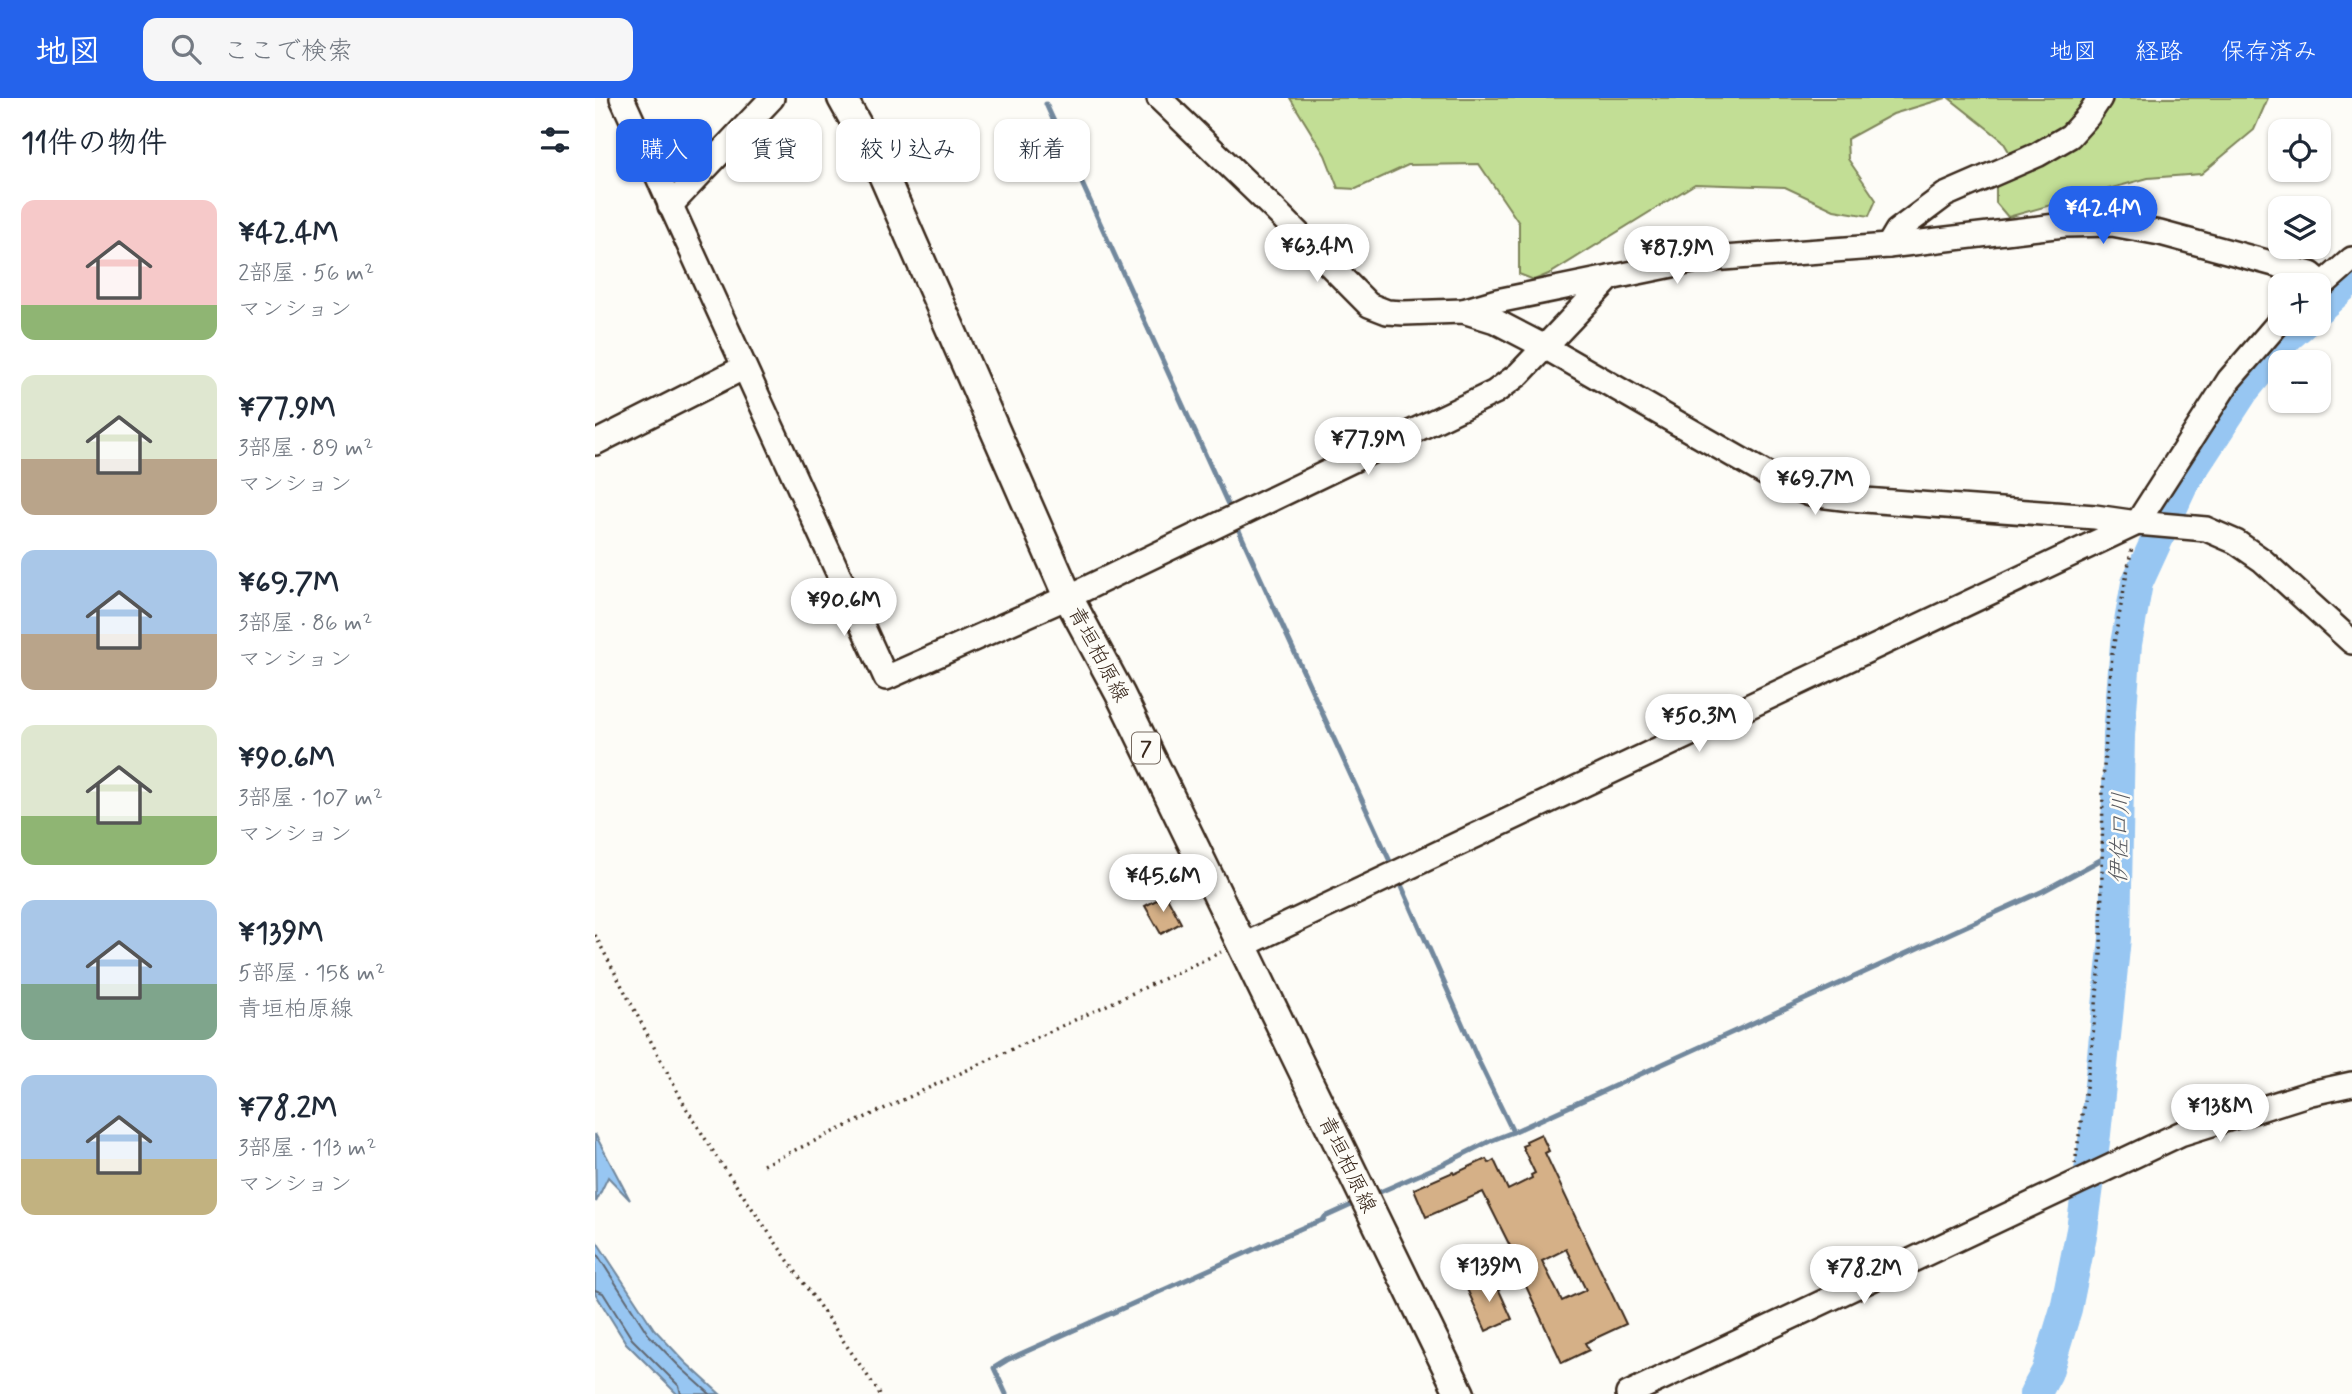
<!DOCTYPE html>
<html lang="ja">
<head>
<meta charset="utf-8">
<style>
	:root { --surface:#fff; --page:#f6f6f7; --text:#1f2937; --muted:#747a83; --accent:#2563eb }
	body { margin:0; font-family:Mynerve,"Klee One",sans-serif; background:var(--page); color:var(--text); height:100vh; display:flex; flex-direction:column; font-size:26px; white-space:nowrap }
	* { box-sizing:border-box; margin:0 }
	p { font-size:23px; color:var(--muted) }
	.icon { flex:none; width:38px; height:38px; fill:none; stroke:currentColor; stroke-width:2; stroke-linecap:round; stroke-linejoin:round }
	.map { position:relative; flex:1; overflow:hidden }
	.panel { display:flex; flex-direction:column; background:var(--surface); width:595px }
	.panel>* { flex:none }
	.hud { position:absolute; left:21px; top:21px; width:665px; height:63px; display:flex; gap:14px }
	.fabs { position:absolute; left:1673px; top:21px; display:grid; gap:14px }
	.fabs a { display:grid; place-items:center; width:63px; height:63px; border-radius:14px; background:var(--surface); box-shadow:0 2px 5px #0004; font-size:35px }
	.price { position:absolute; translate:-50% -60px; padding:0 16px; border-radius:24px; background:#fff; color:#222; font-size:23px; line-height:46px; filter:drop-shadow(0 2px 4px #0008) }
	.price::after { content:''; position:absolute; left:50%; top:42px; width:21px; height:16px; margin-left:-10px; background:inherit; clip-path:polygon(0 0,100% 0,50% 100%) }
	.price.active { background:var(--accent); color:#fff }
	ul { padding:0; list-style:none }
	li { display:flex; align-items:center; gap:21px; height:175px; padding:0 21px }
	li span { display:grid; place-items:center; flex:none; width:196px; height:140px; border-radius:14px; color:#555 }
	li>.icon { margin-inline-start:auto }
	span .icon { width:84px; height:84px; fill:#fffc; stroke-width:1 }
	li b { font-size:30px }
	h2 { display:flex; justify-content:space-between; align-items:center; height:84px; padding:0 21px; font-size:30px }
	.tag { padding:0 24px; border-radius:14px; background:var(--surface); box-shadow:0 2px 5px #0004; font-size:24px; line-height:63px }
	.tag.active { background:var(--accent); color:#fff }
	header { display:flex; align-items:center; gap:42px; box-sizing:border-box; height:98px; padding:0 35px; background:var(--accent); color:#fff }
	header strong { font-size:33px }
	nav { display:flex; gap:38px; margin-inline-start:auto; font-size:24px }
	.search { width:490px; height:63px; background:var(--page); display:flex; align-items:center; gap:18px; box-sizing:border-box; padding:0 24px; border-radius:14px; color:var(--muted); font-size:26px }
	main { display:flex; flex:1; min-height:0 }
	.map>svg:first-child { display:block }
</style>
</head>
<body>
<header>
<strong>地図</strong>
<div class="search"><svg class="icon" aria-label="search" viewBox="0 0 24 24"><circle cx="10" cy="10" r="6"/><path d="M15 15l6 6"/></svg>ここで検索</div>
<nav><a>地図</a><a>経路</a><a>保存済み</a></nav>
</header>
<main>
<section class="panel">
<h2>11件の物件<svg class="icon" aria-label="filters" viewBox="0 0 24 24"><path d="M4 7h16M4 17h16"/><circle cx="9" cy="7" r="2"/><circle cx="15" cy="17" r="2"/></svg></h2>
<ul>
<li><span style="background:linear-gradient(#f6c9c9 75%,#8fb573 0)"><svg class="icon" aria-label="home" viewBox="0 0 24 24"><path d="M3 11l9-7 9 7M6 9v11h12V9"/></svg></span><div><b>¥42.4M</b><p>2部屋 · 56 m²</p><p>マンション</p></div></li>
<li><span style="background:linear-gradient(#dfe7d0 60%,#b9a48a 0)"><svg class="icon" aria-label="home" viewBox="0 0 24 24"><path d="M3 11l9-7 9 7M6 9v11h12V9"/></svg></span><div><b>¥77.9M</b><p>3部屋 · 89 m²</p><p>マンション</p></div></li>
<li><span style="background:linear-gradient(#a9c7e8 60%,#b9a48a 0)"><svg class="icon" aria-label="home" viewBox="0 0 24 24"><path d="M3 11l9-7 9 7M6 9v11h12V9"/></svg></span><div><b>¥69.7M</b><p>3部屋 · 86 m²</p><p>マンション</p></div></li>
<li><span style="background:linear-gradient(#dfe7d0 65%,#8fb573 0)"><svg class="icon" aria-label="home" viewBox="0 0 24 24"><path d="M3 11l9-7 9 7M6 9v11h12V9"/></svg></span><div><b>¥90.6M</b><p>3部屋 · 107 m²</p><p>マンション</p></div></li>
<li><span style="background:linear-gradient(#a9c7e8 60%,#7fa58c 0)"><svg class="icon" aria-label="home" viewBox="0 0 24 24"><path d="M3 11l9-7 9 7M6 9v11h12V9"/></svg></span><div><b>¥139M</b><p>5部屋 · 158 m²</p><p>青垣柏原線</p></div></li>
<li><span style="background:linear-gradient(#a9c7e8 60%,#c2b280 0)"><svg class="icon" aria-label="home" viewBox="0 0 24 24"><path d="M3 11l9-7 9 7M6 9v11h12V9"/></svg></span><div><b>¥78.2M</b><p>3部屋 · 113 m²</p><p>マンション</p></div></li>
</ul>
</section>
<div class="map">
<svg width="1757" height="1296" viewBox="0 0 1757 1296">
	<rect width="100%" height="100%" fill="#fdfcf7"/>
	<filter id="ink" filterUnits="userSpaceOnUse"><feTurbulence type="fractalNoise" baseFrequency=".0143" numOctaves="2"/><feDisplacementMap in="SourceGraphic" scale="14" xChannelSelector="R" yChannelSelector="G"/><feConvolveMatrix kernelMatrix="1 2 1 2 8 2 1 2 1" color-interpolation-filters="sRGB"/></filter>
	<g filter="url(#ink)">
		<g fill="#c2de95" stroke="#7e845a" stroke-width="2">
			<path d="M695,0h656l-53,16 -46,25 1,20 28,41 -7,16 -35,-6 -49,-23 -90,-3 -144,89 -17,7 -15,-6v-51l-40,-59 -71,1 -52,24 -18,-1 -13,-33z"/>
			<path d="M1354,0h319l-14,32 -53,44 -53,4 -140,39 -12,-14v-17l10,-13 5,-18 -9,-15z"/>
		</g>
		<g fill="#97c6f2" stroke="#72889d" stroke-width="2">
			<path d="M0,1036l35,66 -22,-23 -12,25z"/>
			<path d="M0,1141l59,90 31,33 35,32h-43l-51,-51 -31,-50z"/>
		</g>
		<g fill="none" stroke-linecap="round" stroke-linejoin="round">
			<g stroke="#606873" stroke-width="2">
				<path d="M0,1153l53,83 32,33 30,27"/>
				<path d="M0,1192l8,3 29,46 47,47 2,8"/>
			</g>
			<g stroke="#72889d" stroke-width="5">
				<path d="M451,6l185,407"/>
				<path d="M641,426l157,344"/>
				<path d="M804,782l81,184 33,68"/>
				<path d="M778,1097l73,-32 44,-22 23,-9 530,-241 74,-40"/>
				<path d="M411,1296l-12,-26 13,-8 297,-133 19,-7 2,-3 33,-15"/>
			</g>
			<g stroke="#97c6f2" stroke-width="32">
				<path d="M1724,210l33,-30"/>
				<path d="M1440,1296l12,-22 19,-63 16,-79 13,-96 20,-196 4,-203 7,-91 11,-61 46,-100 60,-92 44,-54 15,-13"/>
			</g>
		</g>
		<g fill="#d5b087" stroke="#3b2a1e" stroke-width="2" fill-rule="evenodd">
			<path d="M571,797l15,28 -20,11 -16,-28z"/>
			<path d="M946,1036l8,17 -4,2 81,171 -41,19 4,7 -27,13 -38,-81 -11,-30 -30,-60 -57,25 -12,-28 39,-17 1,2 32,-15 3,4 5,-3 14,30 24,-12 -1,-3 4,-2 -13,-27 5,-2 -1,-3zM971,1151l20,41 -24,11 -20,-40z"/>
			<path d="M898,1179l19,42 -26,12 -19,-42z"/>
		</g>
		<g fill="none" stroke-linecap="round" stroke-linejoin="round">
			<defs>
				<g id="minor">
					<path d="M27,0l264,580 182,-81 427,-205 24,-18 91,-96"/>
					<path d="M564,0l114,110 96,97 18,7 17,1 59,-2 32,10 50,26 235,135 30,12 41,5 244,18 42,6 69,6 30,13 26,18 90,82"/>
					<path d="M75,108l102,-108"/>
					<path d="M1293,148l9,-15 48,-36 92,-40 33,-19 18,-20 12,-18"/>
					<path d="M1724,190l33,-29"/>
					<path d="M868,213l34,-10 200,-41 191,-14 176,-21 48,-1 48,9 151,41 12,10"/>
					<path d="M0,345l148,-75"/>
					<path d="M647,848l895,-423 92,-143 51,-59"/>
					<path d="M1033,1296l552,-260 131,-41 41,-9"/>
				</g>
				<path id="major" d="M247,0l35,63 191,436 52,97 340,700"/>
			</defs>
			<use href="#minor" stroke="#3b2a1e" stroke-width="28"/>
			<use href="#major" stroke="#3b2a1e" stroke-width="33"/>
			<g stroke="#3b2a1e" stroke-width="3.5" stroke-dasharray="2 5" stroke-linecap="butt">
				<path d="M0,837l90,171 31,50 164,238"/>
				<path d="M1480,1066l17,-119 9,-91 2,-173 9,-127 20,-108"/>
				<path d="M168,1067l458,-213"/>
			</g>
			<use href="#minor" stroke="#fdfcf7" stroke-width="23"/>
			<use href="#major" stroke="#fdfcf7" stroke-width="28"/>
		</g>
	</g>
	<g text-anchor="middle" stroke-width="5" stroke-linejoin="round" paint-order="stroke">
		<rect fill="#fdfcf7" stroke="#75695f" stroke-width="2" x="537" y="634.5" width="28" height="31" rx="5"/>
		<g font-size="19" font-weight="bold" fill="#3b2a1e">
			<text x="551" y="657">7</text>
		</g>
		<g font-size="21" fill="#3b2a1e" stroke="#fdfcf7">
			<text transform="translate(504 556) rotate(62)" y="7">青垣柏原線</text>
			<text transform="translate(753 1066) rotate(64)" y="7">青垣柏原線</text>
		</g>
		<g font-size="23" font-style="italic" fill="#57595e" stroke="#fdfcf7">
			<text transform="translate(1524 740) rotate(-88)" y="8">伊佐口川</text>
		</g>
	</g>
</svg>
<div class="fabs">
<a><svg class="icon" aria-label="locate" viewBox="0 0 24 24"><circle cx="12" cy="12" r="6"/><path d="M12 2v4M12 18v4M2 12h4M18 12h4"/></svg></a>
<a><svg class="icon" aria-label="layers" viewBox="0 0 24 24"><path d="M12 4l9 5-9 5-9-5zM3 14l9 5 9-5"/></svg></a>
<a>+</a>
<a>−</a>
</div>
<b class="price active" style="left:1508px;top:148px">¥42.4M</b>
<b class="price" style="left:722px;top:186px">¥63.4M</b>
<b class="price" style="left:1082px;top:188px">¥87.9M</b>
<b class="price" style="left:773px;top:379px">¥77.9M</b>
<b class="price" style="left:1220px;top:419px">¥69.7M</b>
<b class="price" style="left:249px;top:540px">¥90.6M</b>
<b class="price" style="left:1104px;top:656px">¥50.3M</b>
<b class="price" style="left:568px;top:816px">¥45.6M</b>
<b class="price" style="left:1625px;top:1046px">¥138M</b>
<b class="price" style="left:894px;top:1206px">¥139M</b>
<b class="price" style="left:1269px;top:1208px">¥78.2M</b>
<div class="hud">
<a class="tag active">購入</a>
<a class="tag">賃貸</a>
<a class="tag">絞り込み</a>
<a class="tag">新着</a>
</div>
</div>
</main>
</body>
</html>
